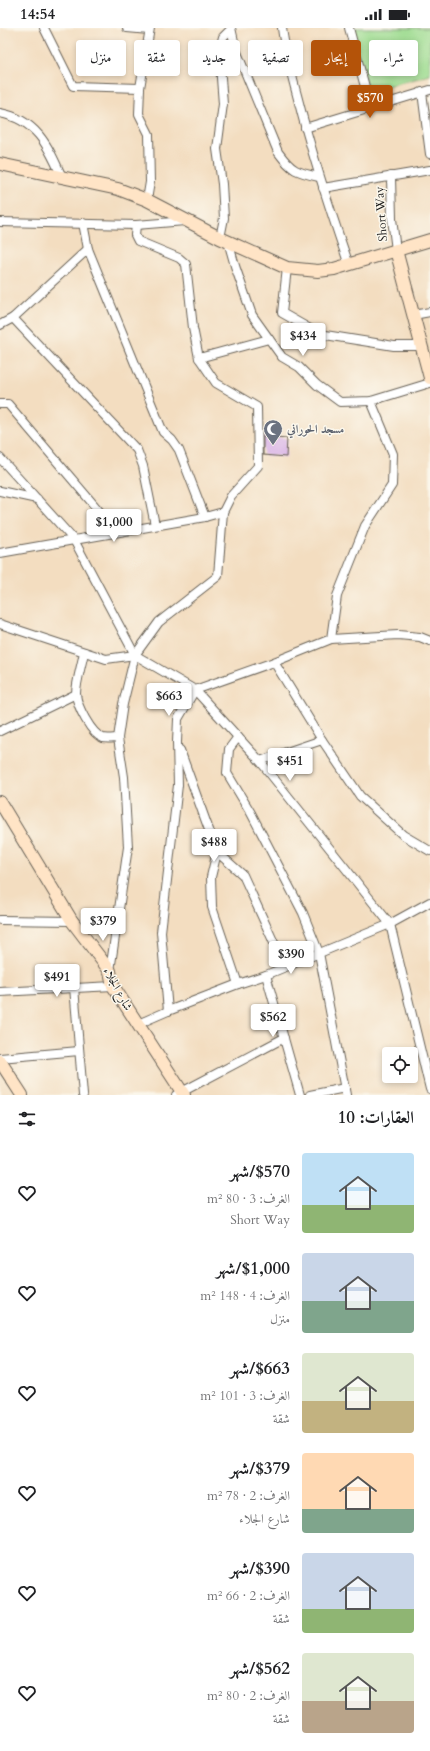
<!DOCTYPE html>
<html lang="ar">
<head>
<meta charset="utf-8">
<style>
	:root { --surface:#fff; --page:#f2f2f2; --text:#202124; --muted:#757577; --accent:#b45309 }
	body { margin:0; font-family:Cardo,Amiri,serif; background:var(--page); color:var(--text); direction:rtl; height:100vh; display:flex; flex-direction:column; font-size:15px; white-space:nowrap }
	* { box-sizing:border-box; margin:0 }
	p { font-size:13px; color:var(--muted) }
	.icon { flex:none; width:22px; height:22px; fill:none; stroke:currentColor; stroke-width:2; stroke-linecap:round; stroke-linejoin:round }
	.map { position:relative; height:1067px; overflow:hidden; direction:ltr }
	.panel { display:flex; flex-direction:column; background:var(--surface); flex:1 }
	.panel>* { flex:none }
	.hud { position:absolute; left:12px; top:12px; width:406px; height:36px; direction:rtl; display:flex; gap:8px }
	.fabs { position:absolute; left:382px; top:1019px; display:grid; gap:8px }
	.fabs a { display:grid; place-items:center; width:36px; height:36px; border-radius:4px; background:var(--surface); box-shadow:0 2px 6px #0003; font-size:20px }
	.price { position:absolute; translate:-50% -34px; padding:0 9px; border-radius:4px; background:#fff; color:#222; font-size:13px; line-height:26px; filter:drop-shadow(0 1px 2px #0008) }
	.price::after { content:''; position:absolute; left:50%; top:24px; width:12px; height:9px; margin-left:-6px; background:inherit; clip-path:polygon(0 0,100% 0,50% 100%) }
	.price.selected { background:var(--accent); color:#fff }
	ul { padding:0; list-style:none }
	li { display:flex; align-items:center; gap:12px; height:100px; padding:0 16px }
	li span { display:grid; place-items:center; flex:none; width:112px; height:80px; border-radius:4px; color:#555 }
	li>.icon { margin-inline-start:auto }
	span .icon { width:48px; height:48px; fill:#fffc; stroke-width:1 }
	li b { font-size:17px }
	h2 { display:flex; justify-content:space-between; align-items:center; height:48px; padding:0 16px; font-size:17px }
	.pill { padding:0 14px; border-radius:4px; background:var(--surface); box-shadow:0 2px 6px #0003; font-size:14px; line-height:36px }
	.pill.selected { background:var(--accent); color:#fff }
	.status { display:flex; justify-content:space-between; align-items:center; height:28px; padding:0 20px; background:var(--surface); direction:ltr }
	.status svg { height:11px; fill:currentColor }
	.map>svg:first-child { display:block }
</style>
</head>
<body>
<div class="status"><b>14:54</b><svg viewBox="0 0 49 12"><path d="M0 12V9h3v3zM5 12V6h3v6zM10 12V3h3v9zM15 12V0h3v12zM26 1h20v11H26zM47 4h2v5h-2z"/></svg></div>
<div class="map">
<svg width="430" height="1067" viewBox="0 0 430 1067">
	<rect width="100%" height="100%" fill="#fbf7ec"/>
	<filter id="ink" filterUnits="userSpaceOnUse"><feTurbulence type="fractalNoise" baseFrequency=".025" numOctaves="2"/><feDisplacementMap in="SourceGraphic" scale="8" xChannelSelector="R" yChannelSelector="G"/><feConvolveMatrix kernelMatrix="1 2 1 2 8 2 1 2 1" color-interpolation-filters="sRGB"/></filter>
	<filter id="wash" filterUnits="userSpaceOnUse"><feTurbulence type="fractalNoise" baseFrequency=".012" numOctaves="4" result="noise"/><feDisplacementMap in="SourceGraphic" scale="16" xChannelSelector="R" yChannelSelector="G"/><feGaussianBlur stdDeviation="0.9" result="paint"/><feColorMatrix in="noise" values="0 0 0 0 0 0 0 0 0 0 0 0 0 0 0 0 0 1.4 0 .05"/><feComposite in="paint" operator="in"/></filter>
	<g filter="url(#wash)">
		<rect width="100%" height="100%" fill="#f3ddc0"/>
		<path fill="#9edc91" stroke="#5d7c56" d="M351,0h79v47l-62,16z"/>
		<g id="blocks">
			<path fill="#d2a5e5" d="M263,408l24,2 -1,19 -23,-2z"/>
		</g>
	</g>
	<g filter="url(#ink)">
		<use href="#blocks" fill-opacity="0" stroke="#676055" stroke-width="1"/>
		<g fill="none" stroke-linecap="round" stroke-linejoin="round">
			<defs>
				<g id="street">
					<path d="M44,0l29,58 67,2"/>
					<path d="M127,0l22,2"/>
					<path d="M231,0l5,22 42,102c14,19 18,20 41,25"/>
					<path d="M282,0c3,24 10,48 16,71 14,56 32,111 51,166"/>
					<path d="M349,0l22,81"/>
					<path d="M422,64l8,62"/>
					<path d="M0,85c37,7 48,33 62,64"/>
					<path d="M305,100l125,-38"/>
					<path d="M391,148l1,43 4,31"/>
					<path d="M323,160l107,-18"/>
					<path d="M147,172l3,-18 -1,-48 -10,-20 1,-26 10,-60"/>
					<path d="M0,194l136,3 49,-4"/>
					<path d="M83,195l5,26 75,183 9,8 7,10 26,67"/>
					<path d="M136,197l-1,10 3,6 41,17 7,6 7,64 6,30 70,-19"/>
					<path d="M220,210l4,-20 -2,-34 -5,-35 6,-45 -4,-52 4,-15 8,-8"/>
					<path d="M228,213l7,25 17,49 30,42 17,10 18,18 23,17 31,-1 59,-18"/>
					<path d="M88,221l-75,69 124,132 6,16 12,59"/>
					<path d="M287,240l-5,45 37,21 75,12h27"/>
					<path d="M413,287l17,-3"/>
					<path d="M0,297l13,-7"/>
					<path d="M0,376h8l109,128"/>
					<path d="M0,430l74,82 61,115 -12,49 -5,34 6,39 4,70 -18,124"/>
					<path d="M0,463l37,8"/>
					<path d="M0,525l205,-36 18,-5"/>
					<path d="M0,596l106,35 29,-4 60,35 65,71 130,163 40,165"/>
					<path d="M331,611l6,-43 28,-70 27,-41 1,-31 -22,-53"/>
					<path d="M84,624c-2,12 -8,30 -8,42 1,12 15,40 27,44 5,1 11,0 15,0"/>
					<path d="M135,627l24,-33 59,-46 5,-64 8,-16 27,-30 -1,-59 -41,-24 -17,-25"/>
					<path d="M274,634l48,78 38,56 43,39 27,16"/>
					<path d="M0,703l76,-37"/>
					<path d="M238,709l-9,12 -2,24 24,40 52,100 16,40 27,142"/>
					<path d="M180,722l37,102 26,23 42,92"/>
					<path d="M260,733l62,-21"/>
					<path d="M217,824l-6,25 1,30 26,77"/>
					<path d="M0,892l72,1"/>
					<path d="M266,947l34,120"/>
					<path d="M74,959l9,108"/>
					<path d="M0,964l113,-6"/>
					<path d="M168,983l-7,-79 17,-147 -1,-43 1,-23 17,-29 79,-28 57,-23 67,-4 22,2 10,4"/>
					<path d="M138,996l30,-13 70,-27 28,-9 124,-51 40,-22"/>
					<path d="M0,1030l79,-7"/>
					<path d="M176,1067l108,-57"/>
					<path d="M310,1067l35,-7"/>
				</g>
				<g id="secondary">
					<path d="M0,136l118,25 29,11 73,38 67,30 31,3 16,-2 96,-29"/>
					<path d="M396,222l34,128"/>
					<path d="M0,774l72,119 38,50 3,15 71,109"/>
					<path d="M0,1033l22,34"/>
				</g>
			</defs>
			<use href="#street" stroke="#676055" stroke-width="10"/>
			<use href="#secondary" stroke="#676055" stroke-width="14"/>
			<use href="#street" stroke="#fff" stroke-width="8"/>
			<use href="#secondary" stroke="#ffe4c6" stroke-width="12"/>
		</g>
	</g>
	<defs>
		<symbol id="mosque-pin" viewBox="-11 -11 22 30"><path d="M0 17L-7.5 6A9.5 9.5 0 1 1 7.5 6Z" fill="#6b7280" stroke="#fbf7ec"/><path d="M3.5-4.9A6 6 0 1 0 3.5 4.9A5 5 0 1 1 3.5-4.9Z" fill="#fff"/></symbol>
	</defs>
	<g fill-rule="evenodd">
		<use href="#mosque-pin" x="262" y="390" width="22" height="30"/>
	</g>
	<g text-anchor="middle" stroke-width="3" stroke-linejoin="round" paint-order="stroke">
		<g font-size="12" fill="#1c1c1c" stroke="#fbf7ec">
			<text transform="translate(381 186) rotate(-94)" y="4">Short Way</text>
			<text transform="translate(118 961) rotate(61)" y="4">شارع الجلاء</text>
		</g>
		<g font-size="12" font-weight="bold" fill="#5b616d" stroke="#fbf7ec" text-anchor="start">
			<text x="287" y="405">مسجد الحوراني</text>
		</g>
	</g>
</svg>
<div class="fabs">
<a><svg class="icon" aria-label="locate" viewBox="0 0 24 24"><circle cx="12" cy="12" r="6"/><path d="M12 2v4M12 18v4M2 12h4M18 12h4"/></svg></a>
</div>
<b class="price selected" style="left:370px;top:91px">$570</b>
<b class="price" style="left:303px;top:329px">$434</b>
<b class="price" style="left:114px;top:515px">$1,000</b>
<b class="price" style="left:169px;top:689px">$663</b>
<b class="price" style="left:290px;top:754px">$451</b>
<b class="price" style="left:214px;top:835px">$488</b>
<b class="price" style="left:103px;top:914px">$379</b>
<b class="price" style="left:291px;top:947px">$390</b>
<b class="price" style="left:57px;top:970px">$491</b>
<b class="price" style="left:273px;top:1010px">$562</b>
<div class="hud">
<a class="pill">شراء</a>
<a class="pill selected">إيجار</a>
<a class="pill">تصفية</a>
<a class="pill">جديد</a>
<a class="pill">شقة</a>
<a class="pill">منزل</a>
</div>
</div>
<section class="panel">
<h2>العقارات: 10<svg class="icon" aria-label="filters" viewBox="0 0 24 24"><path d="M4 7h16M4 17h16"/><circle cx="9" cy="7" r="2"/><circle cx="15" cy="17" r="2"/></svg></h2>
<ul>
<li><span style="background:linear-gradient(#bfe0f5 65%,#8fb573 0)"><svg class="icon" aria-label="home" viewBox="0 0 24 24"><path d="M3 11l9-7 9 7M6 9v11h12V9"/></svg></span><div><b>$570/شهر</b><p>الغرف: 3 · 80 m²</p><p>Short Way</p></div><svg class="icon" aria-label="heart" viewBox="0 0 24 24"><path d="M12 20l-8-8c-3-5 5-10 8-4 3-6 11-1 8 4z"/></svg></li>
<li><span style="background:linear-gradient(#c9d6e8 60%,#7fa58c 0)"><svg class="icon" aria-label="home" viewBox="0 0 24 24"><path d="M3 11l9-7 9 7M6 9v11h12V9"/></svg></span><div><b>$1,000/شهر</b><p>الغرف: 4 · 148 m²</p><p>منزل</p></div><svg class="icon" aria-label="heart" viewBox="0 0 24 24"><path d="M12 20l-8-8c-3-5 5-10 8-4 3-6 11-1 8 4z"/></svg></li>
<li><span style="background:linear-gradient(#dfe7d0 60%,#c2b280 0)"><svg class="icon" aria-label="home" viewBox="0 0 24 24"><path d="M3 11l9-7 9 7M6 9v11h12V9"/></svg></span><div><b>$663/شهر</b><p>الغرف: 3 · 101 m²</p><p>شقة</p></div><svg class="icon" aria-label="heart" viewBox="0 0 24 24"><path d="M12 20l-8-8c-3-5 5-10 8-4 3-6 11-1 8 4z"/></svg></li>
<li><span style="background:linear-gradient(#ffd9b3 70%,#7fa58c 0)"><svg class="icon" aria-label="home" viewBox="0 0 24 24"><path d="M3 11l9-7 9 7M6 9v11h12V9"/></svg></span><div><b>$379/شهر</b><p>الغرف: 2 · 78 m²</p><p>شارع الجلاء</p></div><svg class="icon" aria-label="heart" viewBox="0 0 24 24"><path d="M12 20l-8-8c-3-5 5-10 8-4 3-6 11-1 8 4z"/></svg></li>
<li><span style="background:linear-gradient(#c9d6e8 70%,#8fb573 0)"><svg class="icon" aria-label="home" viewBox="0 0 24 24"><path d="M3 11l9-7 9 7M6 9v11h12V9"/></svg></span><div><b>$390/شهر</b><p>الغرف: 2 · 66 m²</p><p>شقة</p></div><svg class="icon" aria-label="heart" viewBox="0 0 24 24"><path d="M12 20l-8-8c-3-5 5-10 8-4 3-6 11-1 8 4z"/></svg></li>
<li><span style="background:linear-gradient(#dfe7d0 60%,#b9a48a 0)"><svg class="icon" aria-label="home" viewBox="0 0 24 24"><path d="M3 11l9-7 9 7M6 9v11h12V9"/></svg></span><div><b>$562/شهر</b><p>الغرف: 2 · 80 m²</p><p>شقة</p></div><svg class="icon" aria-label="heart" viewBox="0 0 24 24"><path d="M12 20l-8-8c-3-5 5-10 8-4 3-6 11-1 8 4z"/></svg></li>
</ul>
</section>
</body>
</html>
